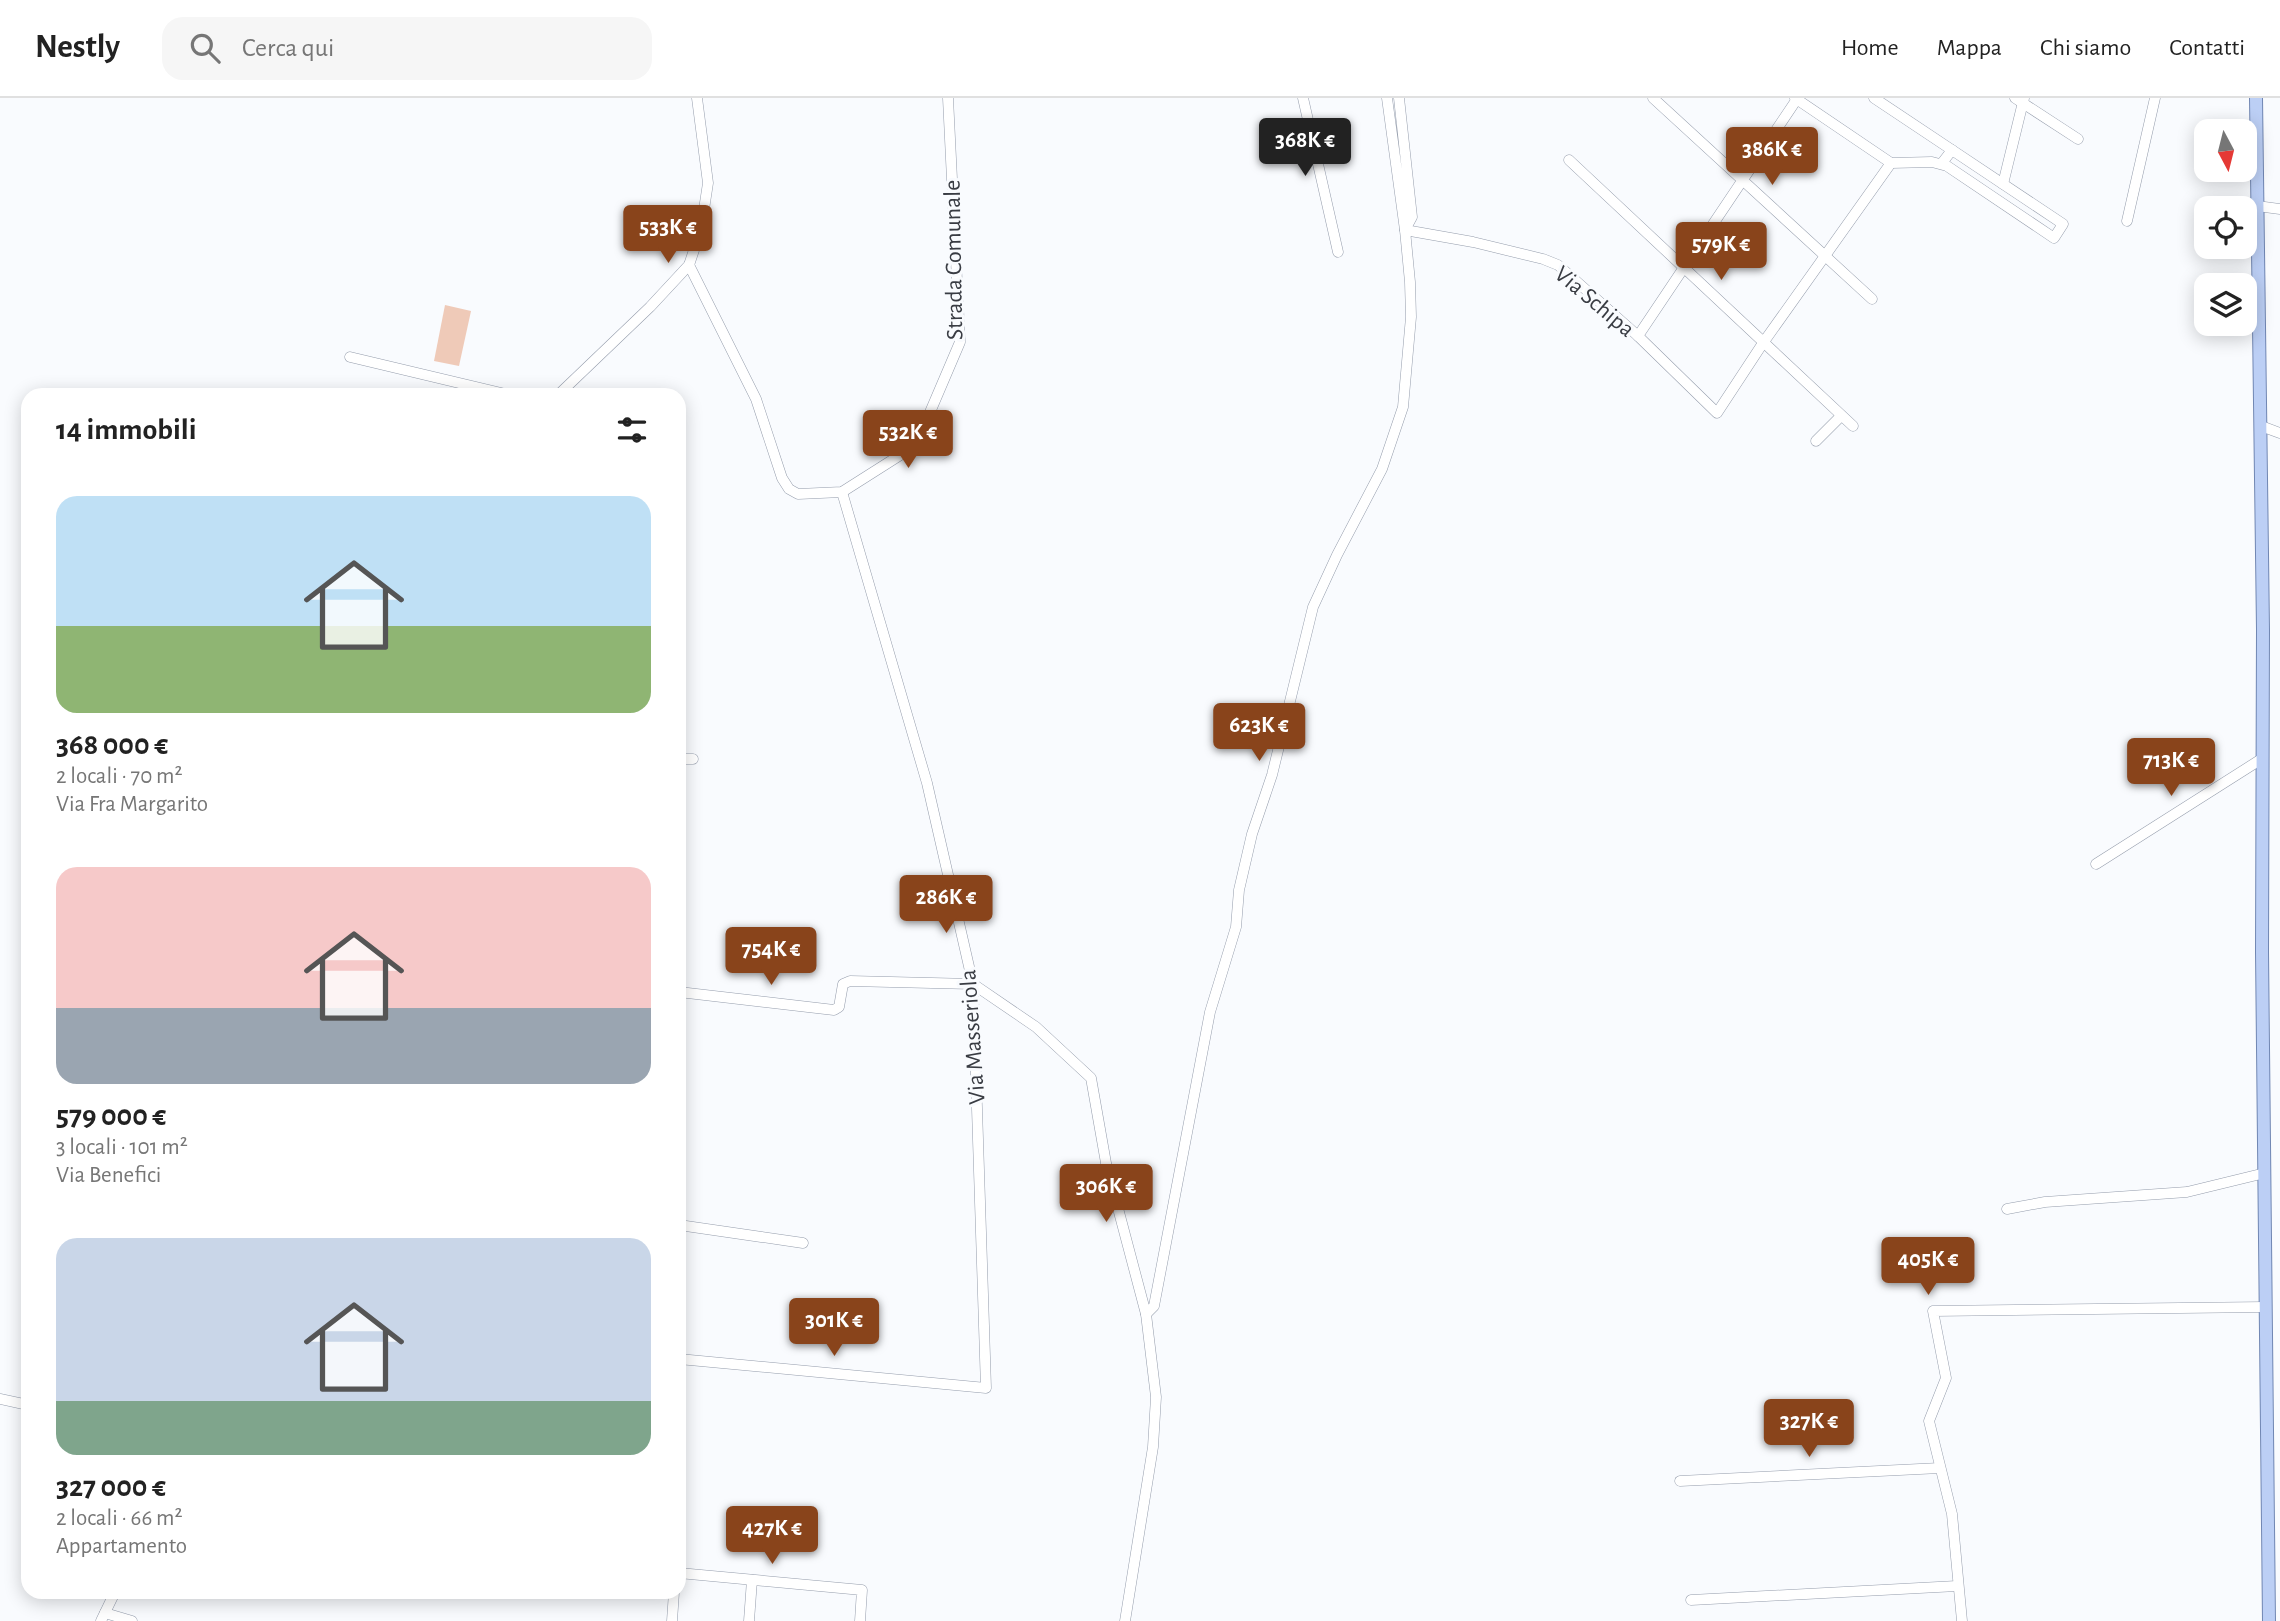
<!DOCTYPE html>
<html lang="it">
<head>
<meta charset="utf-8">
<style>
	:root { --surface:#fff; --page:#f6f6f6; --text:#222; --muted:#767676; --line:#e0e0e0; --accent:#89441b }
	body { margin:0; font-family:"Alegreya Sans",sans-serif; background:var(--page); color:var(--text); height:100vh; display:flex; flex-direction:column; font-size:26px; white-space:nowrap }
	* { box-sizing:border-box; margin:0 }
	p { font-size:23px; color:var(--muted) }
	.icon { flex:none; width:38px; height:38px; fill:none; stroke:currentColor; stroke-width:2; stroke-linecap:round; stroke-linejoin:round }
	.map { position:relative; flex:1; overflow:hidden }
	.drawer { position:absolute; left:21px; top:290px; width:665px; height:1211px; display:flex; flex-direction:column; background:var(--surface); border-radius:21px; box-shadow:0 4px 18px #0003 }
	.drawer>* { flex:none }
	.needle { width:46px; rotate:173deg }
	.controls { position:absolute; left:2194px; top:21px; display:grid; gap:14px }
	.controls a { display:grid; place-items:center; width:63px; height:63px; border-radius:14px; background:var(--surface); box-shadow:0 4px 18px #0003; font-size:35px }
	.price { position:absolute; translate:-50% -60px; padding:0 16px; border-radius:7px; background:var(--accent); color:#fff; font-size:23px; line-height:46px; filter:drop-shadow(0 2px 4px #0008) }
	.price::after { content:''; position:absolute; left:50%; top:42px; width:21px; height:16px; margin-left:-10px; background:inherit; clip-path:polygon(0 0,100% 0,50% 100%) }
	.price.current { background:#222; color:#fff }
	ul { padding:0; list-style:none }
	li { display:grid; align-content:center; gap:14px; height:371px; padding:0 35px }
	li span { display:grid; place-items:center; height:217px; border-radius:21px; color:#555 }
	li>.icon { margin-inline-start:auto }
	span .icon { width:126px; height:126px; fill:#fffc; stroke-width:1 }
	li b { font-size:30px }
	h2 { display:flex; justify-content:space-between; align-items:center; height:84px; padding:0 35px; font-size:30px }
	header { display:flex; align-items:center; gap:42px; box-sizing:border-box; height:98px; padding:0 35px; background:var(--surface); border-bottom:2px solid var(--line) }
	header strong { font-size:33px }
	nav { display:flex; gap:38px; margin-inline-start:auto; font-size:24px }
	.search { width:490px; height:63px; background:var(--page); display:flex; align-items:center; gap:18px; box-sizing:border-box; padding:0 24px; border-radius:21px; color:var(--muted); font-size:26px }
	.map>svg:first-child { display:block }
</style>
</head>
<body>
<header>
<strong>Nestly</strong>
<div class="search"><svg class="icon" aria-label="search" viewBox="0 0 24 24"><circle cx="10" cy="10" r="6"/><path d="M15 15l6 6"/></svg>Cerca qui</div>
<nav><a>Home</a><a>Mappa</a><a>Chi siamo</a><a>Contatti</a></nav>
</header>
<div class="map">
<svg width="2280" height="1523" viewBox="0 0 2280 1523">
	<rect width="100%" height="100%" fill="#f9fbfe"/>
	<path fill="#efcab8" d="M445,207l26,6 -12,55 -25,-5z"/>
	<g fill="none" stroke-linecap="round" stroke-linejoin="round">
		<defs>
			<g id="minor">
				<path d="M1303,0l35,154"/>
				<path d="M1387,0l18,132 7,-13 -13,-119"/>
				<path d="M1653,0l219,201"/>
				<path d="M1795,0l96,65 41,-1 15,4 107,72 9,-14 -111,-74 -10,13"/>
				<path d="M1874,0l78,52"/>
				<path d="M2015,0l63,41"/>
				<path d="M1569,62l284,266"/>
				<path d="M2003,86l21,-86"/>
				<path d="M2257,108l23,3"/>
				<path d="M2127,123l28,-123"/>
				<path d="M689,167l67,134 26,79 7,11 9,5 44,-2 74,-47 44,-103 -12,-244"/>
				<path d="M1638,238l159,-237"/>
				<path d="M350,259l164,39"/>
				<path d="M557,298l93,-89 39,-42 12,-36 7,-46 -11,-85"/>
				<path d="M2261,328l19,7"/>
				<path d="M1816,343l25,-25"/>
				<path d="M679,661h14"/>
				<path d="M2096,766l167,-106"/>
				<path d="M679,894l155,18 5,-3 4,-23 7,-3 123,3 63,43 55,51 15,85 40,151 10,83 -3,50 -28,174"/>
				<path d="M2007,1111l38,-7 142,-10 78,-19"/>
				<path d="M679,1127l124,18"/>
				<path d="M1146,1216l8,-8 56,-294 26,-85 3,-37 13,-56 20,-59 41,-168 24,-52 45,-86 21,-62 8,-90 -1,-35 -5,-52 68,12 70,17 15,6 80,71 79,77 46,-70 128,-180"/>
				<path d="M679,1261l307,29 -13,-404 -46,-201 -85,-291"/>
				<path d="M0,1301l28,6"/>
				<path d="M1680,1383l260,-13"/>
				<path d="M679,1475l183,17 -2,31"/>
				<path d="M1691,1502l266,-14"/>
				<path d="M105,1515l27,8"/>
				<path d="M101,1523l14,-29"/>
				<path d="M672,1523l2,-29"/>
				<path d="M749,1523l3,-41"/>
				<path d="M1962,1523l-10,-107 -23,-93 17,-43 -13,-67 332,-4"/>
			</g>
			<path id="major" d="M2256,0l7,532 -1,322 7,669"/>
		</defs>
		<use href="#minor" stroke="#959dac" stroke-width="11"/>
		<use href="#major" stroke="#7187b3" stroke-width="14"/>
		<use href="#minor" stroke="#fff" stroke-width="10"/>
		<use href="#major" stroke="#bccff5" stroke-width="12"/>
	</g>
	<g text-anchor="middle" stroke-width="6" stroke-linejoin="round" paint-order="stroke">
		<g font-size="24" fill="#393c43" stroke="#f9fbfe">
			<text transform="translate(953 162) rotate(-91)" y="8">Strada Comunale</text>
			<text transform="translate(1595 203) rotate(40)" y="8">Via Schipa</text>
			<text transform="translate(972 939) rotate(-94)" y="8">Via Masseriola</text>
		</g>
	</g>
</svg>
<div class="controls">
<a><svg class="needle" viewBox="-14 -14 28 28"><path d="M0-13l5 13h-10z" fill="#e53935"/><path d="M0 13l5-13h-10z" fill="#767676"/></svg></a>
<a><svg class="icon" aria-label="locate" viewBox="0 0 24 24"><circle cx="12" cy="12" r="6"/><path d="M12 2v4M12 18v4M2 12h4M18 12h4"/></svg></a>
<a><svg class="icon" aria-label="layers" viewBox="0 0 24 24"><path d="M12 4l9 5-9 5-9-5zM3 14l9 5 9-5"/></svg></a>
</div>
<b class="price current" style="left:1305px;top:80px">368K €</b>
<b class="price" style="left:1772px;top:89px">386K €</b>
<b class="price" style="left:668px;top:167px">533K €</b>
<b class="price" style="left:1721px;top:184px">579K €</b>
<b class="price" style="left:908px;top:372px">532K €</b>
<b class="price" style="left:1259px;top:665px">623K €</b>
<b class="price" style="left:2171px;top:700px">713K €</b>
<b class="price" style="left:946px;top:837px">286K €</b>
<b class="price" style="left:771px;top:889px">754K €</b>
<b class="price" style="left:1106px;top:1126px">306K €</b>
<b class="price" style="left:1928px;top:1199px">405K €</b>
<b class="price" style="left:834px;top:1260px">301K €</b>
<b class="price" style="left:1809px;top:1361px">327K €</b>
<b class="price" style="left:772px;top:1468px">427K €</b>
<section class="drawer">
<h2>14 immobili<svg class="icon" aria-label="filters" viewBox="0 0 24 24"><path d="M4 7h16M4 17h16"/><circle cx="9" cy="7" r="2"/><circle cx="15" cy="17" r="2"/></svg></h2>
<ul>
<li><span style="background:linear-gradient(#bfe0f5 60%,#8fb573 0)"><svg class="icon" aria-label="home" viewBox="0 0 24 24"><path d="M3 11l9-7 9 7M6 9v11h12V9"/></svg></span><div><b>368 000 €</b><p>2 locali · 70 m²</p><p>Via Fra Margarito</p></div></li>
<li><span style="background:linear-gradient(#f6c9c9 65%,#9aa5b1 0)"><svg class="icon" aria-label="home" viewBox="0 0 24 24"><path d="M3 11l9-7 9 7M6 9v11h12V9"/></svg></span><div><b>579 000 €</b><p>3 locali · 101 m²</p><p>Via Benefici</p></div></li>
<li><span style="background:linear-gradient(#c9d6e8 75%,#7fa58c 0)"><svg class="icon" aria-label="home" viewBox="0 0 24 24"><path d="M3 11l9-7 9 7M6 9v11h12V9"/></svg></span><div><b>327 000 €</b><p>2 locali · 66 m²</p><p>Appartamento</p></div></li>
</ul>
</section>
</div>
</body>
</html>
